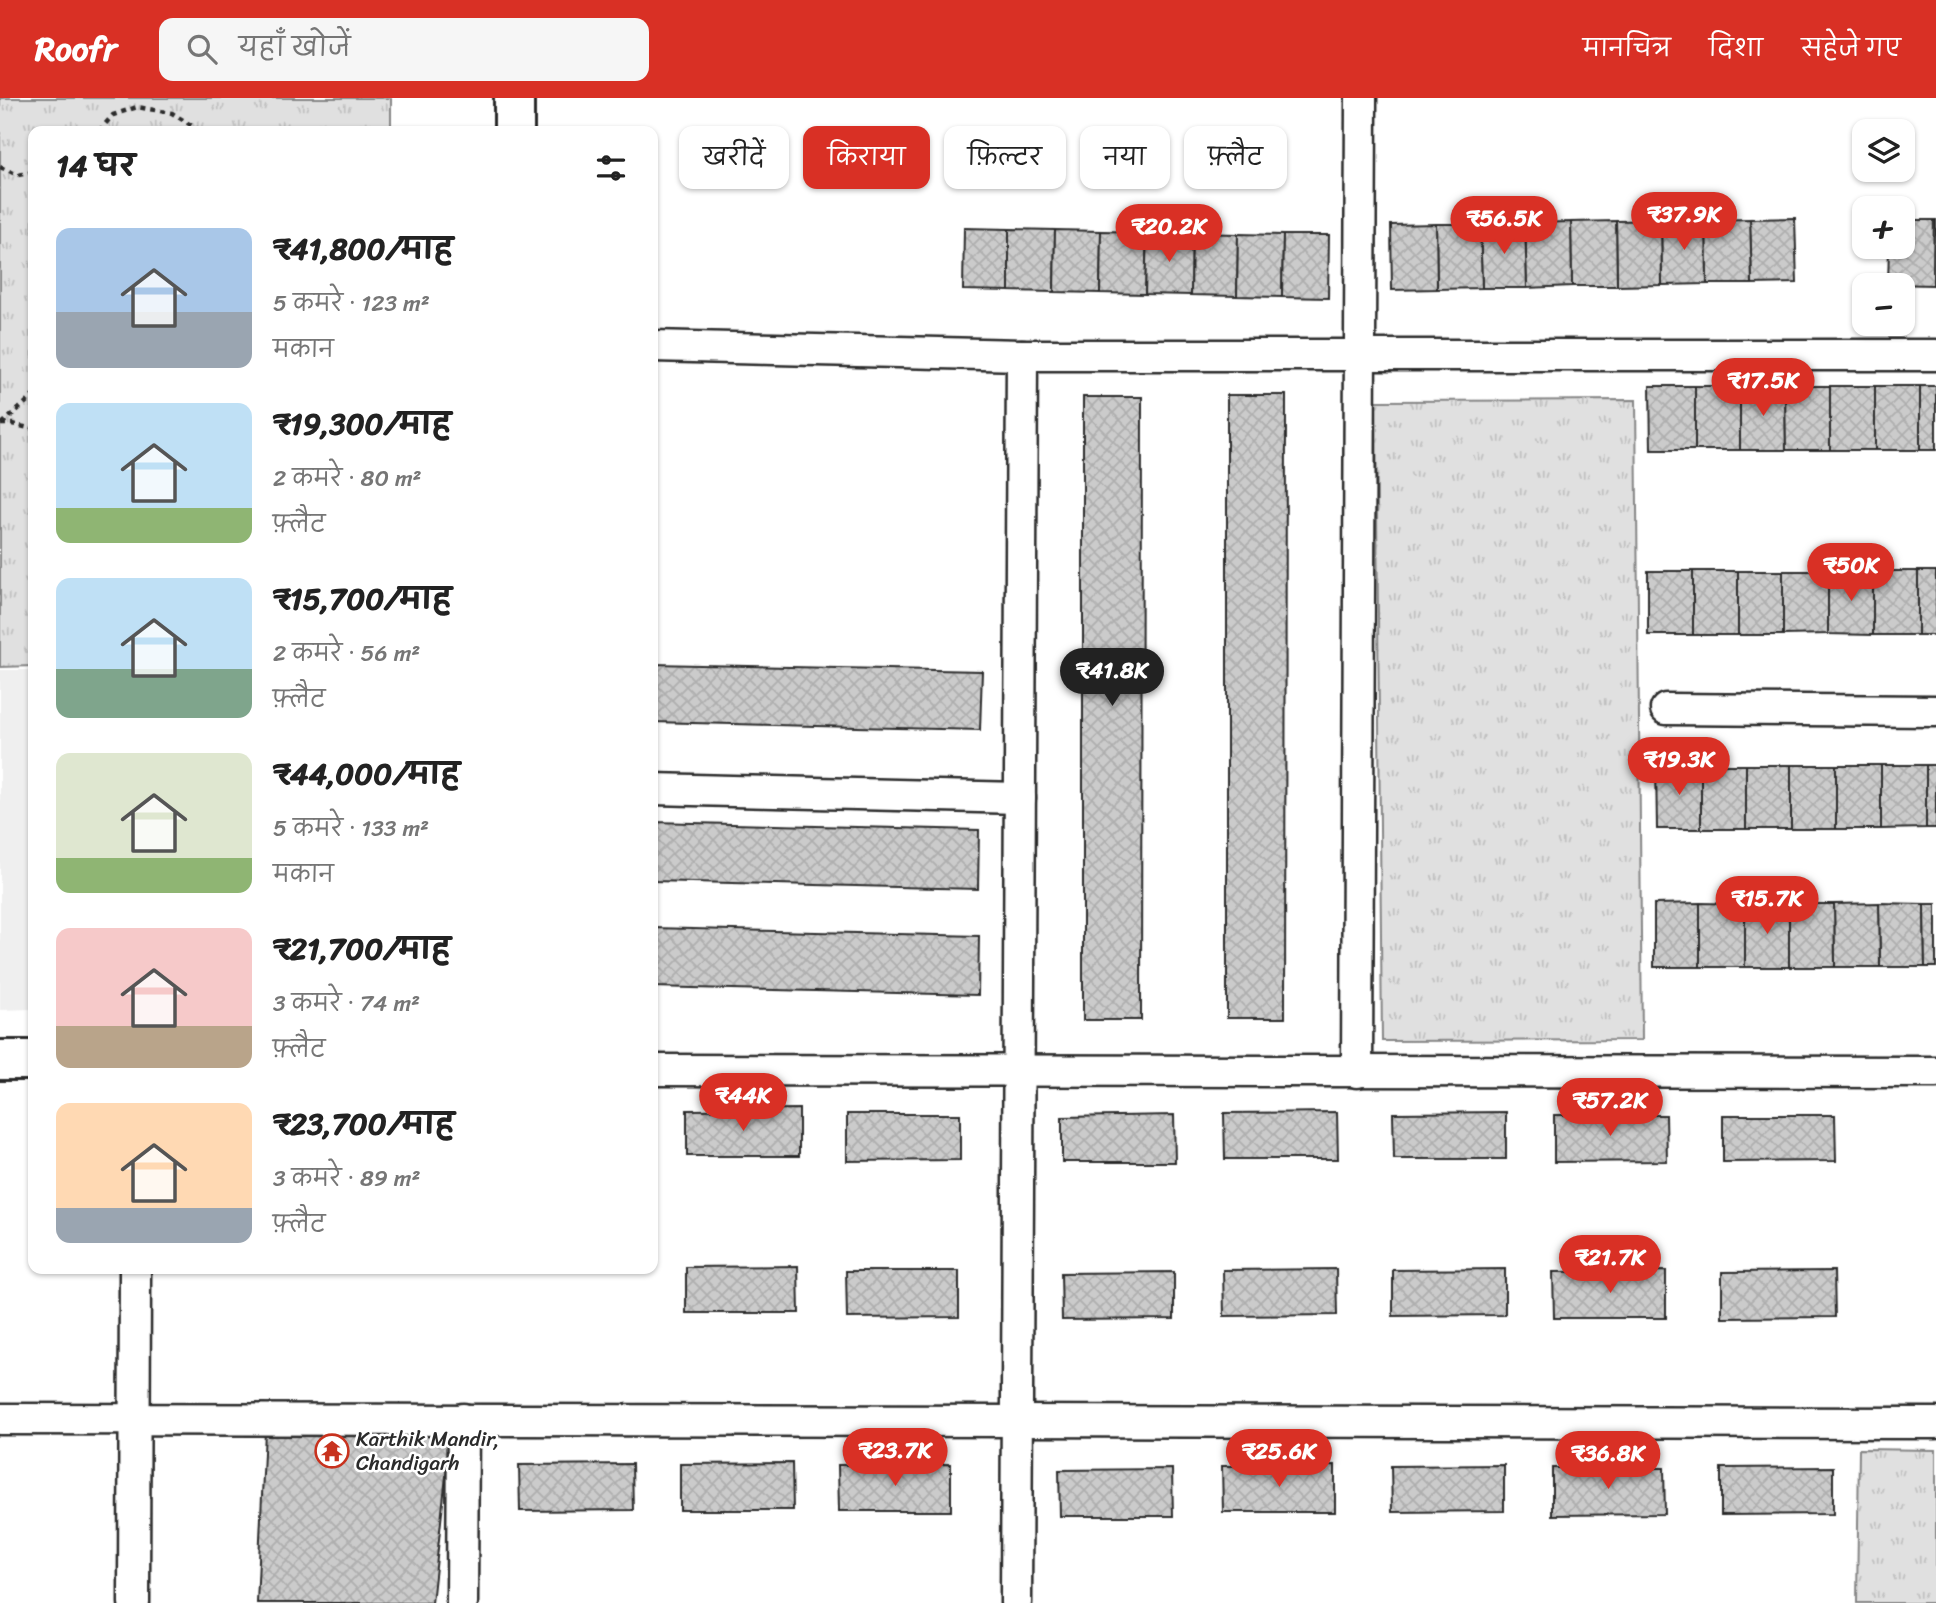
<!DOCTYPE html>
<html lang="hi">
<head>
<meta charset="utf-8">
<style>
	:root { --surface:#fff; --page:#f6f6f6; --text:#222; --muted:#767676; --accent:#d93025 }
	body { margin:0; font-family:Sriracha,"Playpen Sans Deva",sans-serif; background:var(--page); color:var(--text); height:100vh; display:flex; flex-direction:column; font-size:26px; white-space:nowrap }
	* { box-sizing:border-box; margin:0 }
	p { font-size:23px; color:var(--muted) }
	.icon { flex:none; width:38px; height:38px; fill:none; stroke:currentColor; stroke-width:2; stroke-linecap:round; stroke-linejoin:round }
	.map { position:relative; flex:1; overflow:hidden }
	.side { position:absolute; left:28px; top:28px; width:630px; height:1148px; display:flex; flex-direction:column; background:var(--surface); border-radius:14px; box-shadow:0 2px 5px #0004 }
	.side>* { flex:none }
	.top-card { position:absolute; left:679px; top:28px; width:665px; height:63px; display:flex; gap:14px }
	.controls { position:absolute; left:1852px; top:21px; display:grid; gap:14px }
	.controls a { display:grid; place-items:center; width:63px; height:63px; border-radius:14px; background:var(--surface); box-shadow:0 2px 5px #0004; font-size:35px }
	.price { position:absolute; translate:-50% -60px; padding:0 16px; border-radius:24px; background:var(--accent); color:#fff; font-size:23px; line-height:46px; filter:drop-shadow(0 2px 4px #0008) }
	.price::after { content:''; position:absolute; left:50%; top:42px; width:21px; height:16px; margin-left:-10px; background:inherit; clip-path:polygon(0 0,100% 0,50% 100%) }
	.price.selected { background:#222; color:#fff }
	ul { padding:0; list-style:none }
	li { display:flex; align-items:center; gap:21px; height:175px; padding:0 28px }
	li span { display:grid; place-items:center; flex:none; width:196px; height:140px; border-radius:14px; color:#555 }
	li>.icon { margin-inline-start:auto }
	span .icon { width:84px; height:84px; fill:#fffc; stroke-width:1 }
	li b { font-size:30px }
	h2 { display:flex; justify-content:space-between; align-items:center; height:84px; padding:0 28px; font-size:30px }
	.pill { padding:0 24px; border-radius:14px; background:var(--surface); box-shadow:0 2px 5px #0004; font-size:24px; line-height:63px }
	.pill.selected { background:var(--accent); color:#fff }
	header { display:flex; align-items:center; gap:42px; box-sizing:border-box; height:98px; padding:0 35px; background:var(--accent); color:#fff }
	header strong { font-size:33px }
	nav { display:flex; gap:38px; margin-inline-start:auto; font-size:24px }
	.search { width:490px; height:63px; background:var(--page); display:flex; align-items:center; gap:18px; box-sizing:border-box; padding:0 24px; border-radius:14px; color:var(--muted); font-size:26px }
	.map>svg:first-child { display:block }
</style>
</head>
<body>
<header>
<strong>Roofr</strong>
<div class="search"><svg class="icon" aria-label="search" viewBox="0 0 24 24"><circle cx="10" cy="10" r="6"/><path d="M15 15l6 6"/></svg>यहाँ खोजें</div>
<nav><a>मानचित्र</a><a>दिशा</a><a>सहेजे गए</a></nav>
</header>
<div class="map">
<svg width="1936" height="1505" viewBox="0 0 1936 1505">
	<defs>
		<pattern id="park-tufts" width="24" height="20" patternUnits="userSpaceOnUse" patternTransform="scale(1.75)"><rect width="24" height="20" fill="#e0e0e0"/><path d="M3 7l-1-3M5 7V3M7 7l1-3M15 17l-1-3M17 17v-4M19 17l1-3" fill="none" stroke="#c0c0c0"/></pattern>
		<pattern id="building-cross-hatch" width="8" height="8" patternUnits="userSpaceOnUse" patternTransform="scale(1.75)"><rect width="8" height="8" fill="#cbcbcb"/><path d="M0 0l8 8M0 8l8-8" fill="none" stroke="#aeaeae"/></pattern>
	</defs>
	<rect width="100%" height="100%" fill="#fff"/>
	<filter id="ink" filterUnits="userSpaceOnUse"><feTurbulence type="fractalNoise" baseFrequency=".0143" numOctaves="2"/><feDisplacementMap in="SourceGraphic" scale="14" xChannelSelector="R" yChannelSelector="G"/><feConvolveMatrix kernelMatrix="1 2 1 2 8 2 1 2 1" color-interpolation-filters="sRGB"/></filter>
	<g filter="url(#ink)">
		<path fill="#efefef" d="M0,572h33v339l-33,1z"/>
		<g fill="url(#park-tufts)" stroke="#868686" stroke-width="2">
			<path d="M0,0h391v33h-358v535l-33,1z"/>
			<path d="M1636,302l6,640 -260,1 -6,-640z"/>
			<path d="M1859,1351l77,1v153h-79z"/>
		</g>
		<g fill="url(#building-cross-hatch)" stroke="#2b2b2b" stroke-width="2">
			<path d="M1795,120l2,65 -45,1 -2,-65z"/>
			<path d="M1750,121l2,65h-45l-1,-64z"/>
			<path d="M1661,122h45l1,64 -45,1z"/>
			<path d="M1661,122l1,65 -45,1 -1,-65z"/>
			<path d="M1902,122h32l-1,65 -45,-1 1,-37h13z"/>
			<path d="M1934,122h2v65h-3z"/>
			<path d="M1616,123l1,65h-45l-1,-64z"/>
			<path d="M1571,124l1,64 -45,2 -2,-65z"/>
			<path d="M1525,125l2,65h-45l-2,-64z"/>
			<path d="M1436,126h44l2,64 -45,1z"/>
			<path d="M1436,126l1,65 -45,1 -1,-65z"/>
			<path d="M964,130l45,1v62l-46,-1z"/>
			<path d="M1009,131l46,1 -1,62 -45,-1z"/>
			<path d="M1055,132l46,1 -1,62 -46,-1z"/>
			<path d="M1101,133l46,1 -2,62 -45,-1z"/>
			<path d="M1147,134l45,1 -1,62 -46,-1z"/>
			<path d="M1192,135l46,1 -1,62 -46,-1z"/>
			<path d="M1238,136l45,1 -1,62 -45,-1z"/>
			<path d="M1283,137h46l-1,63 -46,-1z"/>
			<path d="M1650,288h45v64h-44z"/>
			<rect x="1695" y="288" width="45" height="64"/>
			<path d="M1740,288h45l1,64h-46z"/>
			<path d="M1785,288h45v64h-44z"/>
			<rect x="1830" y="288" width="45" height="64"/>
			<rect x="1875" y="288" width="45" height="64"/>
			<rect x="1920" y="288" width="16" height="64"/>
			<path d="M1227,297h59l-1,623h-58z"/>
			<path d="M1083,299h59l-1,623h-58z"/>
			<rect x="1648" y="473" width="45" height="64"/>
			<rect x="1693" y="473" width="45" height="64"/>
			<rect x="1738" y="473" width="45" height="64"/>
			<path d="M1783,473h45v63l-45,1z"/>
			<path d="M1828,473h45v64l-45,-1z"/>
			<rect x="1873" y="473" width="45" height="64"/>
			<rect x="1918" y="473" width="18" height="64"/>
			<path d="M653,566l329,7 -2,59 -327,-8z"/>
			<path d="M1656,667h45v64h-44z"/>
			<rect x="1701" y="667" width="45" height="64"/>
			<rect x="1746" y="667" width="45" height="64"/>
			<rect x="1791" y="667" width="45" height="64"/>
			<rect x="1836" y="667" width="45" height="64"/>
			<path d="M1881,667h45v63l-45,1z"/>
			<rect x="1926" y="667" width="10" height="63"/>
			<path d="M653,724l326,8 -1,59 -325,-8z"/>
			<path d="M1700,805v64h-46v-63z"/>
			<path d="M1700,805l45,1v63h-45z"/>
			<path d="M1879,805l45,1 1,63h-45z"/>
			<path d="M1879,805l1,64h-45l-1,-63z"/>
			<rect x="1745" y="806" width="44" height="63"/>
			<path d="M1789,806h45l1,63h-46z"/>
			<path d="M1924,806h12v63h-11z"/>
			<path d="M653,830l326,8 -1,59 -325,-8z"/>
			<path d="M799,1011v47h-112v-46z"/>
			<path d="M1337,1014l1,47h-113l-1,-46z"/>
			<path d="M1506,1014v47h-112l-1,-46z"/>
			<path d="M847,1016h113v46l-113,1z"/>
			<path d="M1174,1017l1,47h-113v-45z"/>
			<path d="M1554,1017h112l1,46 -113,1z"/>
			<path d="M1723,1017h112l1,46 -113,1z"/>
			<path d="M798,1168l1,47h-113v-46z"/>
			<path d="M1336,1171l1,46 -113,1 -1,-46z"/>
			<path d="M1505,1171v46l-112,1v-46z"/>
			<path d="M846,1173h113v46l-112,1z"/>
			<path d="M1666,1173v47h-112l-1,-46z"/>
			<path d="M1834,1173l1,46 -113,1v-46z"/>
			<path d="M1174,1174v47l-112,1 -1,-47z"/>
			<path d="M451,1332l-19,173h-175l8,-172z"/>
			<path d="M792,1365l1,47h-113v-46z"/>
			<path d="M632,1366l1,46 -113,1 -1,-46z"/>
			<path d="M951,1366v47h-112l-1,-46z"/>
			<path d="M1335,1367v47h-112l-1,-46z"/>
			<path d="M1504,1367v46l-112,1 -1,-46z"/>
			<path d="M1833,1369v47l-112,1v-47z"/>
			<path d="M1552,1370h112l1,46 -113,1z"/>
			<path d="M1172,1371l1,47h-113l-1,-46z"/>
		</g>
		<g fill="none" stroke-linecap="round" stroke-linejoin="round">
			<defs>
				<g id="street">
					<path d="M653,248l369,9h914"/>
					<path d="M1666,611l270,2"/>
					<path d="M653,691l367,9"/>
					<path d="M653,972l1283,2"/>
					<path d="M1357,974l4,-974"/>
					<path d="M0,1321l1936,4"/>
					<path d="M134,1505l1,-334"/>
					<path d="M462,1505l1,-184"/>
					<path d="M1016,1505l6,-1248"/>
				</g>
				<g id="secondary">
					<path d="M514,33v-33"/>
					<path d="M0,962h33"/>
				</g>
			</defs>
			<use href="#street" stroke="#2b2b2b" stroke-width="35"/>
			<use href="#secondary" stroke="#2b2b2b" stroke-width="44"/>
			<g stroke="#2b2b2b" stroke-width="4.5" stroke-dasharray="5 5" stroke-linecap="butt">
				<path d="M99,33l14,-16 24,-8 35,6 28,18"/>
				<path d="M0,69l18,8 15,-3"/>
				<path d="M1,326h11l21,5"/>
				<path d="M2,326l31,-28"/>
			</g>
			<use href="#street" stroke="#fff" stroke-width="30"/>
			<use href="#secondary" stroke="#fff" stroke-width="38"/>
		</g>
	</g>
	<defs>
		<symbol id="temple-ring" viewBox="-11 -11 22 22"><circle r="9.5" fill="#fff" stroke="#c8321e" stroke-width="1.5"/><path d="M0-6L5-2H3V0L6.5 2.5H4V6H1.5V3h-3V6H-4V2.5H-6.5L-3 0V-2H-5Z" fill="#c8321e"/></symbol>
	</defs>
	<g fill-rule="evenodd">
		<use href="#temple-ring" x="313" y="1334" width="38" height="38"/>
	</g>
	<g text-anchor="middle" stroke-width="5" stroke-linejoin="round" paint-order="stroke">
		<g font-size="21" fill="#2b2b2b" stroke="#fff" text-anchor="start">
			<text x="356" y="1348">Karthik Mandir,<tspan x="356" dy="24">Chandigarh</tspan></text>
		</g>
	</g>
</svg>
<div class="controls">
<a><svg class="icon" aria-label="layers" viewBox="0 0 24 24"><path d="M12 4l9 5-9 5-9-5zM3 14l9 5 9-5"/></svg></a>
<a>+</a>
<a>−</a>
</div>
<b class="price" style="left:1684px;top:154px">₹37.9K</b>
<b class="price" style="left:1504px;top:158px">₹56.5K</b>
<b class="price" style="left:1169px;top:166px">₹20.2K</b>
<b class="price" style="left:1763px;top:320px">₹17.5K</b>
<b class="price" style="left:1851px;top:505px">₹50K</b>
<b class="price selected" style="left:1112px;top:610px">₹41.8K</b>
<b class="price" style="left:1679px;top:699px">₹19.3K</b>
<b class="price" style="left:1767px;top:838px">₹15.7K</b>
<b class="price" style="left:743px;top:1035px">₹44K</b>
<b class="price" style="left:1610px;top:1040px">₹57.2K</b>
<b class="price" style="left:1610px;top:1197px">₹21.7K</b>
<b class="price" style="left:895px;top:1390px">₹23.7K</b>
<b class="price" style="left:1279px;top:1391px">₹25.6K</b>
<b class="price" style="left:1608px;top:1393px">₹36.8K</b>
<div class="top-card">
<a class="pill">खरीदें</a>
<a class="pill selected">किराया</a>
<a class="pill">फ़िल्टर</a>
<a class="pill">नया</a>
<a class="pill">फ़्लैट</a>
</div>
<section class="side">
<h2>14 घर<svg class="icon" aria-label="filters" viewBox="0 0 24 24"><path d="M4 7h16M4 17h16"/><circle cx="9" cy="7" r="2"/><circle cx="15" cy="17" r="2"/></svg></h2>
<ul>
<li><span style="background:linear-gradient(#a9c7e8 60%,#9aa5b1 0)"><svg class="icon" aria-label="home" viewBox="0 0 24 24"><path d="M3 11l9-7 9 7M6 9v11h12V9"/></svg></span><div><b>₹41,800/माह</b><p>5 कमरे · 123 m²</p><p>मकान</p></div></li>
<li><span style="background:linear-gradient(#bfe0f5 75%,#8fb573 0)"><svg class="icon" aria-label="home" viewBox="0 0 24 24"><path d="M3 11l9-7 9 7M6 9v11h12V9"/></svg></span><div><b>₹19,300/माह</b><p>2 कमरे · 80 m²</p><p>फ़्लैट</p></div></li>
<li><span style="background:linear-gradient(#bfe0f5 65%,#7fa58c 0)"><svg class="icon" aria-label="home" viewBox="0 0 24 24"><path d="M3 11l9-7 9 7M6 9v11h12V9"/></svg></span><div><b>₹15,700/माह</b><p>2 कमरे · 56 m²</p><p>फ़्लैट</p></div></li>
<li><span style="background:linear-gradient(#dfe7d0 75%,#8fb573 0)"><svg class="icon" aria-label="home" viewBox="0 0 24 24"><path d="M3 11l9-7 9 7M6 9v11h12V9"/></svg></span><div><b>₹44,000/माह</b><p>5 कमरे · 133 m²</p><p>मकान</p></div></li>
<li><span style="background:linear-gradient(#f6c9c9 70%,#b9a48a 0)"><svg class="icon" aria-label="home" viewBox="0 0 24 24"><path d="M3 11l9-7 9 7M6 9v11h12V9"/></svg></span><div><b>₹21,700/माह</b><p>3 कमरे · 74 m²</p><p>फ़्लैट</p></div></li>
<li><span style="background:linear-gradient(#ffd9b3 75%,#9aa5b1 0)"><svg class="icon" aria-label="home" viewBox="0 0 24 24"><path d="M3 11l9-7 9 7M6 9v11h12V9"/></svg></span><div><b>₹23,700/माह</b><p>3 कमरे · 89 m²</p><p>फ़्लैट</p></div></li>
</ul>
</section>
</div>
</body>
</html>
